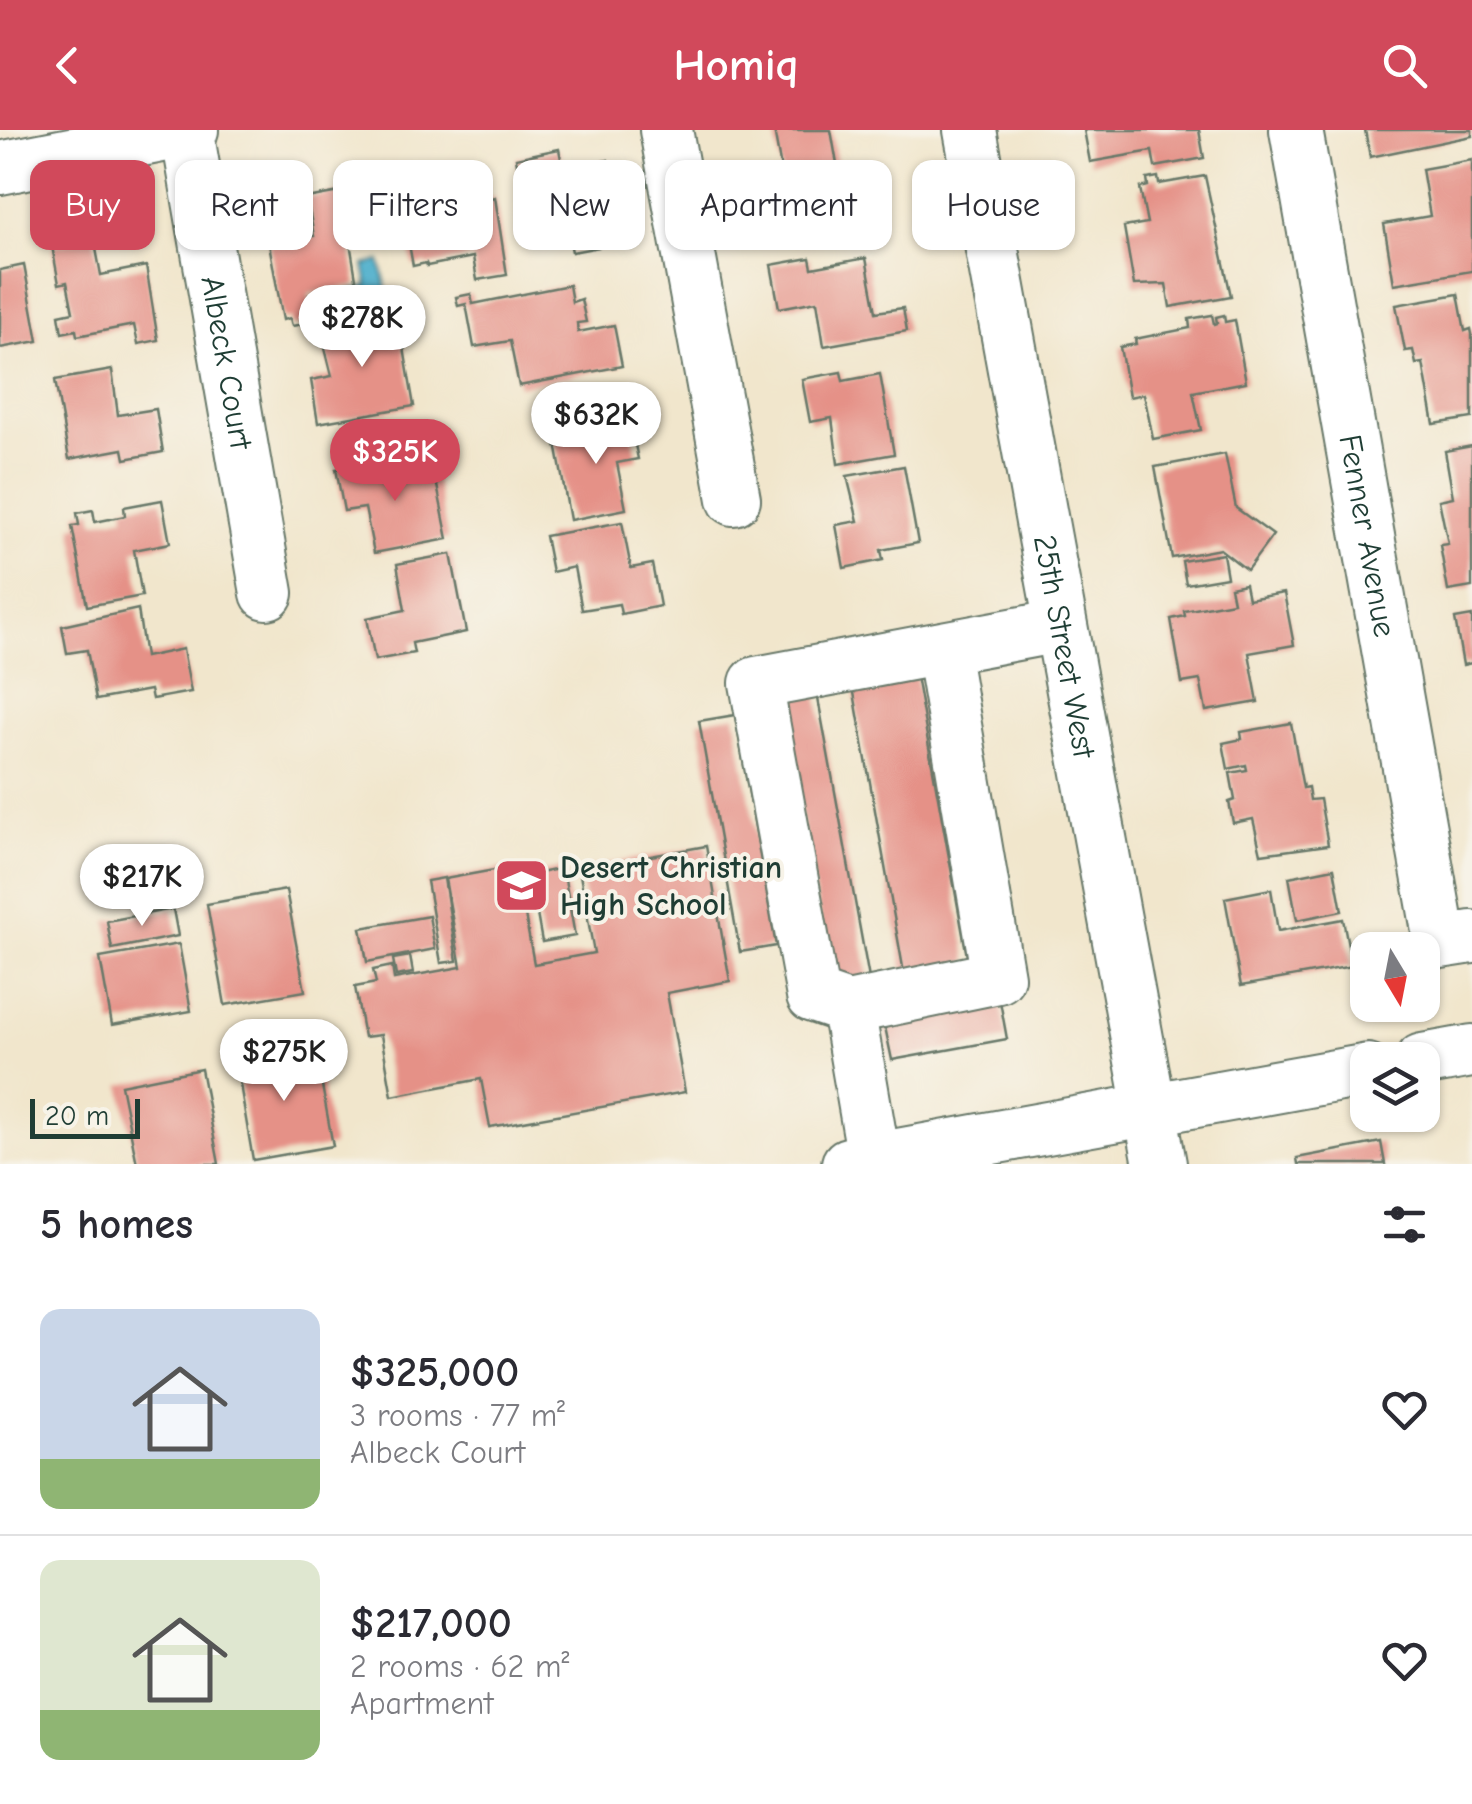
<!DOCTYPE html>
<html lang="en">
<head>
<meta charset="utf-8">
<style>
	:root { --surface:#fff; --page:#f7f7f7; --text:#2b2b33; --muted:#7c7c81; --line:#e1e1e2; --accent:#d1495b }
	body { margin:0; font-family:"Comic Neue",sans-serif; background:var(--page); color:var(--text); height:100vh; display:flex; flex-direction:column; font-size:38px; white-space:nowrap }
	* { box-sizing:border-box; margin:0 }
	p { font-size:32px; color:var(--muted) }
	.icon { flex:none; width:55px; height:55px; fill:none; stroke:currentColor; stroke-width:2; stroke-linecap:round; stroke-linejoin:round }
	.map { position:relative; height:1034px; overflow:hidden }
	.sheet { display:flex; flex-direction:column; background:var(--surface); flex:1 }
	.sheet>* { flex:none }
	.hud { position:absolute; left:30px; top:30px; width:1412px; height:90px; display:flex; gap:20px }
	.needle { width:65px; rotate:170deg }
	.fabs { position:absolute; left:1350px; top:802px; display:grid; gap:20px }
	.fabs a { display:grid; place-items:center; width:90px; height:90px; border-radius:20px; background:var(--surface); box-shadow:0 2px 8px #0004; font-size:50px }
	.scale { position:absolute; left:30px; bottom:25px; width:110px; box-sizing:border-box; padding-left:10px; border:5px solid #1f3d34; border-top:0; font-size:28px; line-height:35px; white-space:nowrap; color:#1f3d34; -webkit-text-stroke:8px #f7f3e8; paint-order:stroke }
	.price { position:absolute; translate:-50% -85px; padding:0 22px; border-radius:35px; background:#fff; color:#222; font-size:32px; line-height:65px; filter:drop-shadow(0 2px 5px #0008) }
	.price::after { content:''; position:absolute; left:50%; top:60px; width:30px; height:22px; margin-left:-15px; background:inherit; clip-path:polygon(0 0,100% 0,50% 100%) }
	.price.on { background:var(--accent); color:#fff }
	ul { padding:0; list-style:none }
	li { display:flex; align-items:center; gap:30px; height:250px; padding:0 40px }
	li+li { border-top:2px solid var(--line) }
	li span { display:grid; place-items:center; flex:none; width:280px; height:200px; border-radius:20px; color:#555 }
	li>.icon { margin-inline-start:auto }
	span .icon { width:120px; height:120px; fill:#fffc; stroke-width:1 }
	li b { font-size:42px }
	h2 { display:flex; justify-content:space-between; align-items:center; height:120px; padding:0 40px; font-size:42px }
	.pill { padding:0 35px; border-radius:20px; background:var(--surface); box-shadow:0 2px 8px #0004; font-size:35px; line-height:90px }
	.pill.on { background:var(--accent); color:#fff }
	header { display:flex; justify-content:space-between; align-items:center; height:130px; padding:0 40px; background:var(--accent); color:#fff; font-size:45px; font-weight:800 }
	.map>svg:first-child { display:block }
</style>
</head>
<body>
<header><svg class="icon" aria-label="back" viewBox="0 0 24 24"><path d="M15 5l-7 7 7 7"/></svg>Homiq<svg class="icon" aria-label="search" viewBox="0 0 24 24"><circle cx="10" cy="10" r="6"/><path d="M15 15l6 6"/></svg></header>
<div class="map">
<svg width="1472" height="1034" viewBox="0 0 1472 1034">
	<rect width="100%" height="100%" fill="#f7f3e8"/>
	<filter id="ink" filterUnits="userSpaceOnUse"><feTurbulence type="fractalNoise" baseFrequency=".01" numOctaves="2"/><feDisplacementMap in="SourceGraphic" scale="20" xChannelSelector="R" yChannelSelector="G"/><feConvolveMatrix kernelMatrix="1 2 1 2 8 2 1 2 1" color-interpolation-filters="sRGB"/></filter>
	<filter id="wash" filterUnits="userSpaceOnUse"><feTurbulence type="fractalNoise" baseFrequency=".0048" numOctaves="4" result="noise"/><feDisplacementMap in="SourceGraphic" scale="40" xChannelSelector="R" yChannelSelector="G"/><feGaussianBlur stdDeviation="2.25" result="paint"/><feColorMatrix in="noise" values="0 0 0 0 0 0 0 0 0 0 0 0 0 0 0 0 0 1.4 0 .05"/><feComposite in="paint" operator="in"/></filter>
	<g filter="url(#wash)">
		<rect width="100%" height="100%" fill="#f1e6cc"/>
		<path fill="#4dafcc" stroke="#367680" stroke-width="2.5" d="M380,131l8,32 -4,8 -28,6 -8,-7 3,-10 17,-4 -4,-21z"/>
		<g id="blocks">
			<g fill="#e59187">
				<path d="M774,0h57l12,68 -38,8 2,8 -39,7 -8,-43 22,-4z"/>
				<path d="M1084,0h115l5,28 -49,9 -3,-16 -62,11z"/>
				<path d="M1365,0h107v6l-102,21z"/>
				<path d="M559,19l4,20 45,-9 4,18 5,-1 2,12 7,3 3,12 -9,8 6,30 -54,10 -5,-25 -39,8 -12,-77z"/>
				<path d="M1472,30v111l-78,13 -10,-60 46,-8 -8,-47z"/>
				<path d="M443,37l7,39 45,-9 12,78 -30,5 -4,-23 -46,9 -1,-3 -13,3 -4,-22 13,-3 -6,-28 -9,1 -8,-38z"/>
				<path d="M1205,46l26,120 -61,11 -4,-23 -32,1 -10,-58 23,-4 -7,-35 8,-2 -1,-7 11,-2 1,7z"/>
				<path d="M350,60l7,39 -9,1 9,55 -48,9 5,28 -22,4 -2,-8 -7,2 -14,-76 45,-8 -7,-38z"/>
				<path d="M94,108l7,37 45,-9 12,74 -20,4 -4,-19 -57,11 -1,-6 -14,3 -3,-18 14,-3 -6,-30 -8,2 -7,-38z"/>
				<path d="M810,128l2,10 54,-10 10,54 27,-4 4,23 -83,15 -7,-45 -38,7 -8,-43z"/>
				<path d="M24,135l14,76 -38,7v-78z"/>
				<path d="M569,155l3,17 9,-3 5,23 -9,1 1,9 36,-7 8,41 -103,20 -9,-45 -36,6 -8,-43 -8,2 -2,-9 15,-3 2,10z"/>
				<path d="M1458,164l7,37 6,-2 1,5v84l-38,6 -11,-61 -7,1 -3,-14 -8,1 -9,-46z"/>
				<path d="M361,184l2,11 36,-6 15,87 -96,17 -7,-43 21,-4 -11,-44 6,-1 -2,-11z"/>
				<path d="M1212,185l2,9 3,-1 -1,-6 8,-2 1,7 10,-2 11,62 -53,10 8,38 -48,9 -9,-45 -15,3 -9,-50 16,-3 -1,-5 55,-11 -1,-9z"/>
				<path d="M112,240l6,45 38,-6 7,43 -38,7 -2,-10 -54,10 -14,-79z"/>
				<path d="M841,242l2,9 37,-7 14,80 -56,10 -6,-46 -22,4 -8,-43z"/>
				<path d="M629,286l9,43 -21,4 9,46 -56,11 -15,-82 37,-7 -2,-7z"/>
				<path d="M1472,316v141l-24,4 -8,-46 8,-1 -9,-44 14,-3 -8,-46z"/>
				<path d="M1225,324l11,54 37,27 -26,35 -27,-21 -48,9 -17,-91z"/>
				<path d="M432,331l16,78 -74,14 -9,-45 -21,3 -8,-42 38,-7 2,9z"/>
				<path d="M904,336l14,77 -37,7 2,10 -39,8 -8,-43 22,-4 -11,-45z"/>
				<path d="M162,370l8,43 -36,7 8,46 -55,10 -15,-80 7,-1 -2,-12 16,-3 2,12 30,-6 -1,-9z"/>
				<path d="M622,392l9,46 21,-4 8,42 -39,8 -2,-10 -37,6 -8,-43 -22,5 -7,-36z"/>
				<path d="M451,424l15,78 -54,11 2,10 -39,7 -8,-42 38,-8 -8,-46z"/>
				<path d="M1223,424l4,23 -41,7 -4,-23z"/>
				<path d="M1245,454l3,15 36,-6 10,52 -45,8 9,49 -52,9 -6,-31 -18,3 -11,-64 14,-3 -1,-5 49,-9 -3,-15z"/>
				<path d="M138,479l7,48 38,-8 8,43 -39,7 -2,-9 -54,10 -9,-50 -20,3 -5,-27z"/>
				<path d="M1472,486v47l-9,2 -8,-46z"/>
				<path d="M916,546l52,286 -64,11 -51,-286z"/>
				<path d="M817,563l53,291 -37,8 -53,-292z"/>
				<path d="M735,585l41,231 -36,6 -41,-231z"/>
				<path d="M1291,593l12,65 5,-1 2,13 10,-1 8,46 -67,9 -8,-35 -20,4 -4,-21 6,-2 -5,-27 17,-3 -1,-5 -18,4 -5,-26 19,-4 -1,-7z"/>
				<path d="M706,716l24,135 -63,12 18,99 -195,35 -9,-48 -89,17 -11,-61 -17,2 -9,-50 21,-4 -3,-13 19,-4 2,13 67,-12 -16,-88 71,-13 18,98 60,-11 -15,-84z"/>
				<path d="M563,738l12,68 -33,6 -12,-67z"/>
				<path d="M1334,738l8,43 -45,9 -8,-43z"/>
				<path d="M444,748l13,83 -16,2 -14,-82z"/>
				<path d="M1271,759l7,42 65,-12 9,47 -111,20 -16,-88z"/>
				<path d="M286,760l19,101 -80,14 -18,-101z"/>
				<path d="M173,779l5,27 -66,13 -5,-28z"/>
				<path d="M429,786l6,33 -68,13 -6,-34z"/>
				<path d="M179,814l12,67 -79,14 -12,-67z"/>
				<path d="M410,826l3,17 -17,3 -3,-17z"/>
				<path d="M1000,871l7,38 -115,21 -8,-38z"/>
				<path d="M315,917l18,99 -80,14 -17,-99z"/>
				<path d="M201,939l18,95h-82l-16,-79z"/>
				<path d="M1381,1012l4,22h-87l-1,-6z"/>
			</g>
		</g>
	</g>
	<g filter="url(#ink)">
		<use href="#blocks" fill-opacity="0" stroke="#687869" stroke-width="2.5"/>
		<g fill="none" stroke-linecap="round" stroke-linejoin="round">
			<defs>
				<g id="minor">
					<path d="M666,0l68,369"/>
					<path id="s1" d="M970,0l190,1034"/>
					<path id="s2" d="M1296,0l144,812 32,-5"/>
					<path id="s3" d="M187,1l80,462"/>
					<path d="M0,38l192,-38"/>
					<path d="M942,519l56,328 -150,31 -35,-12 -57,-313 303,-57"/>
					<path d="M848,878l26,151"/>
					<path d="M1422,930l50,-9"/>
					<path d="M848,1034l520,-94"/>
				</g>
			</defs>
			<use href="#minor" stroke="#687869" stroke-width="56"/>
			<use href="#minor" stroke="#fff" stroke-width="52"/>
		</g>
	</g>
	<defs>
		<symbol id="school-square" viewBox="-11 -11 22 22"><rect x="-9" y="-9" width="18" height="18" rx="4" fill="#d1495b" stroke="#f7f3e8"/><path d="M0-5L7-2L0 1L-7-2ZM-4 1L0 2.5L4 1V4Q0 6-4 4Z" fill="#fff"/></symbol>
	</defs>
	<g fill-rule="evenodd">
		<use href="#school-square" x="490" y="724" width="63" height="63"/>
	</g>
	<g text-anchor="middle" stroke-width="8" stroke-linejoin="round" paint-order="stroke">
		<g font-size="32" fill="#1f3d34" stroke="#f7f3e8">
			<text dy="11" stroke="none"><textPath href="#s3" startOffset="235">Albeck Court</textPath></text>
			<text dy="11" stroke="none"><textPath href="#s2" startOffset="412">Fenner Avenue</textPath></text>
			<text dy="11" stroke="none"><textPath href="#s1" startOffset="525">25th Street West</textPath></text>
		</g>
		<g font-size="32" font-weight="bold" fill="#1f3d34" stroke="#f7f3e8" text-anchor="start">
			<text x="560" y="748">Desert Christian<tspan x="560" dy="37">High School</tspan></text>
		</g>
	</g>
</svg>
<div class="fabs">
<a><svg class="needle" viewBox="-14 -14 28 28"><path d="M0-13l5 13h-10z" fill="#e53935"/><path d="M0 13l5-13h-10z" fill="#7c7c81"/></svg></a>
<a><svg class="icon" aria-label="layers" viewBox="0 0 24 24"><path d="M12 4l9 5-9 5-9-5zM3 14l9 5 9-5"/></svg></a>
</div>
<div class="scale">20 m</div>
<b class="price" style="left:362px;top:240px">$278K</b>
<b class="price" style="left:596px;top:337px">$632K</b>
<b class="price on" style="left:395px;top:374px">$325K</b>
<b class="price" style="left:142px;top:799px">$217K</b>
<b class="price" style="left:284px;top:974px">$275K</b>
<div class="hud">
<a class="pill on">Buy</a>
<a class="pill">Rent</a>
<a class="pill">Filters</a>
<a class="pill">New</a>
<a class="pill">Apartment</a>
<a class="pill">House</a>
</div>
</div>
<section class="sheet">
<h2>5 homes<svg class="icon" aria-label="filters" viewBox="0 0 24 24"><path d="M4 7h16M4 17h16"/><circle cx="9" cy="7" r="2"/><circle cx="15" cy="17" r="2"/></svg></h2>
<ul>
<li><span style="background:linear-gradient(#c9d6e8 75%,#8fb573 0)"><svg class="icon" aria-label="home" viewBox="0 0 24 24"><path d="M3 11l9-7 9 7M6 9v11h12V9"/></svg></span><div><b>$325,000</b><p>3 rooms · 77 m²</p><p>Albeck Court</p></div><svg class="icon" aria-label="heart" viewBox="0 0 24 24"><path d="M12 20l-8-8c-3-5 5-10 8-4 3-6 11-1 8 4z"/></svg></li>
<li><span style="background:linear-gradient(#dfe7d0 75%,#8fb573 0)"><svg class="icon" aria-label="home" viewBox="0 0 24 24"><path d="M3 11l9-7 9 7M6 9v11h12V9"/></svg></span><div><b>$217,000</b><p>2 rooms · 62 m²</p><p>Apartment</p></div><svg class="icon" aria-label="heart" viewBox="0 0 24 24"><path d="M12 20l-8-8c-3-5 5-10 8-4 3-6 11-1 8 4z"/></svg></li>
</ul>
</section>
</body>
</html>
